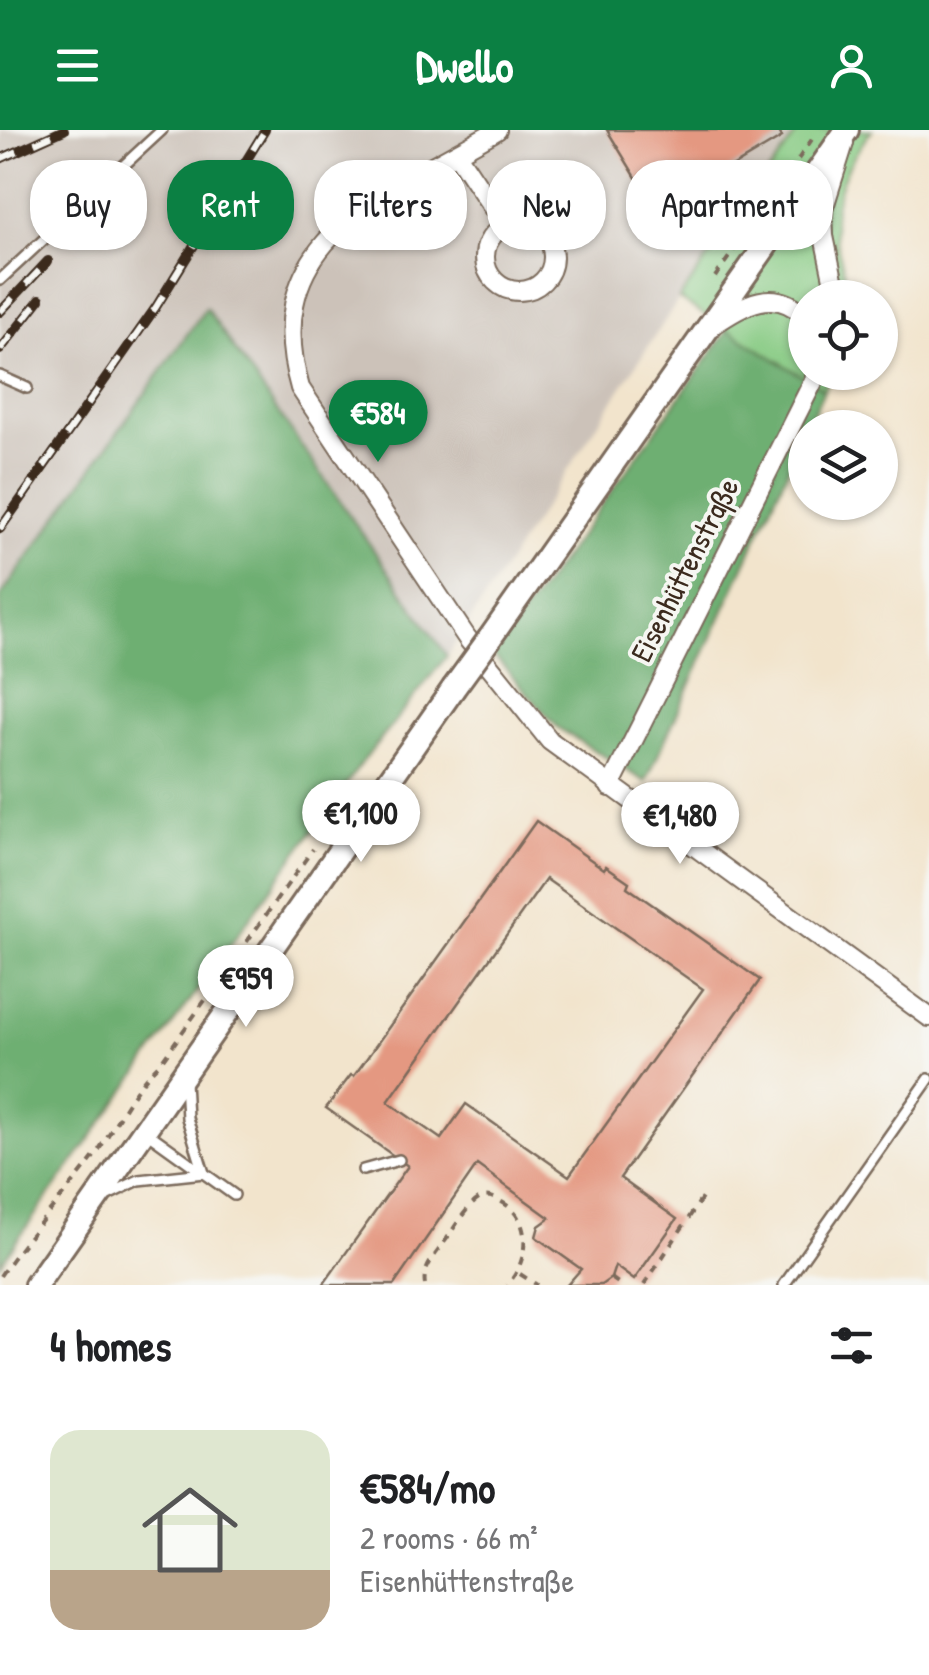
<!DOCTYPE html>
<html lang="en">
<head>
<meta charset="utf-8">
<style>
	:root { --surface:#fff; --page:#f2f2f2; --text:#202124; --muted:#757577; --line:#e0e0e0; --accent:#0b8043 }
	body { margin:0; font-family:"Patrick Hand",sans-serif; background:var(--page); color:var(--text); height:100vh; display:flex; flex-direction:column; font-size:38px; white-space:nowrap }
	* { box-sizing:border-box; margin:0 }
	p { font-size:32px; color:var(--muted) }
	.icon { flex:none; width:55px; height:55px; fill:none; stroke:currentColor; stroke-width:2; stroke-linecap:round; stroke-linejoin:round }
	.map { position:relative; height:1155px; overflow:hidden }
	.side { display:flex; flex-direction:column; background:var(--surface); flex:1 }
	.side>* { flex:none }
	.guide { position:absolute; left:30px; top:30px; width:870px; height:90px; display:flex; gap:20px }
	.tools { position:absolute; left:788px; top:150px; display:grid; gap:20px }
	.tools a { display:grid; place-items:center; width:110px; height:110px; border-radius:50%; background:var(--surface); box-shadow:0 2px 8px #0004; font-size:50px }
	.price { position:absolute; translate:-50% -85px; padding:0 22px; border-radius:35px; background:#fff; color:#222; font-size:32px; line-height:65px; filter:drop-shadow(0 2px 5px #0008) }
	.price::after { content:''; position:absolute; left:50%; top:60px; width:30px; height:22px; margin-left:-15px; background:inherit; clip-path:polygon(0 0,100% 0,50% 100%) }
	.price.active { background:var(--accent); color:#fff }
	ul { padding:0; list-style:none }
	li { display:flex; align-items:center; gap:30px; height:250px; padding:0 50px }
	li+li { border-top:2px solid var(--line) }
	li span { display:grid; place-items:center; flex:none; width:280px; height:200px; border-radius:30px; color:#555 }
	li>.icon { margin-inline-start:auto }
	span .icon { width:120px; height:120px; fill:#fffc; stroke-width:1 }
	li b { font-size:42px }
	h2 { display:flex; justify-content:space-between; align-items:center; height:120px; padding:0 50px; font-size:42px }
	.tag { padding:0 35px; border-radius:40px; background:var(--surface); box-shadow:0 2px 8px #0004; font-size:35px; line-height:90px }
	.tag.active { background:var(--accent); color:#fff }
	header { display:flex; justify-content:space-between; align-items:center; height:130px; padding:0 50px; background:var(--accent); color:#fff; font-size:45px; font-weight:700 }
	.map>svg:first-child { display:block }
</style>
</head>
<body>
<header><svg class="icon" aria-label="menu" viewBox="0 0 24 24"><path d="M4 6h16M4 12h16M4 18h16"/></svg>Dwello<svg class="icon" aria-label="person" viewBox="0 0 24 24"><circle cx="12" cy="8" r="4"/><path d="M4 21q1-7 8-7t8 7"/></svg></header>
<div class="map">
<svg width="929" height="1155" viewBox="0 0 929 1155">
	<rect width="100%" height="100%" fill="#f6f6f2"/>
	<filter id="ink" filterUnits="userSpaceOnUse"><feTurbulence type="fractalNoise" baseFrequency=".01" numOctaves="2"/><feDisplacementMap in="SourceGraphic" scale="20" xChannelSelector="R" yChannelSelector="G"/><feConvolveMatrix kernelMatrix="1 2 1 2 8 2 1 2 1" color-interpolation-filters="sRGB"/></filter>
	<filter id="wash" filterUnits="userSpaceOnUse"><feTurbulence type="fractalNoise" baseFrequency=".0048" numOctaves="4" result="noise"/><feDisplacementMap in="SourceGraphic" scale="40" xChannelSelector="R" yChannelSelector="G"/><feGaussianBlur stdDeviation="2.25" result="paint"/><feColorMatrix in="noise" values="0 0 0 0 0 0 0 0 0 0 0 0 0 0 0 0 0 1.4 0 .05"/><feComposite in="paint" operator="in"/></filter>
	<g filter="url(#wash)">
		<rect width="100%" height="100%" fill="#f2e4cc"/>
		<path fill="#ccc2b9" d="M0,0h799l-120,169 -232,357 -241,-348 -206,289z"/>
		<path fill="#88cb84" stroke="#627a51" stroke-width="2.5" d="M799,0h73c-22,28 -43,68 -37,104 4,22 12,42 14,63l-44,1v74l26,1 -7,17 -145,-91z"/>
		<g fill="#6eaf72" stroke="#546c48" stroke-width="2.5">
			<path d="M206,178l241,348 -86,108 -361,500v-667z"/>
			<path d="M728,200l96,60 -178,392 -88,-54 -65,-73z"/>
		</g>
		<g id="blocks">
			<g fill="#e49881" fill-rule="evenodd">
				<path d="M607,0h171l4,7 -125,75z"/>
				<path d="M536,691l68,48 2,-3 23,16 -2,5 133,93 -140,198 57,41 -43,61 -19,-14 -4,12 -10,7h-34l14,-16 -45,-32 3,-11 11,-8 -73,-53 -83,120h-71l85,-119 -82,-58 25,-33 3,1zM546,749l157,110 -134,187 -103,-72 -25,35 -53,-37z"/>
			</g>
		</g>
	</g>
	<g filter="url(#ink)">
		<use href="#blocks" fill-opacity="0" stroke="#7b6b5b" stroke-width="2.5"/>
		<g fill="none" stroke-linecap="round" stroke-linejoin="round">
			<defs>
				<g id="lane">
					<path d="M0,150l162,-150"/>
					<path d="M0,246l27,12"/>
					<path d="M145,1001l89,64"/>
					<path d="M363,1040l36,-10"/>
					<path d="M104,1067l35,-17 65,-7 -17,-55 -2,-37"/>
					<path d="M784,1155l145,-206"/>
				</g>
				<g id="street">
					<path d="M497,0c-106,63 -241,105 -197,258l167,250 83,103 379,276"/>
					<path d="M457,24l48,72"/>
					<circle cx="519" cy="127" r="34"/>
					<path d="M837,168l-13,-62 -1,-26 21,-67"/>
					<path d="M713,195c31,-20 61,-40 92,-9"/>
					<path d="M610,657l208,-415"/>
				</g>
				<g id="secondary">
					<path d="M490,508l357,-508"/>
					<path d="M36,1155l417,-596"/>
				</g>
			</defs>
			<use href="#lane" stroke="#7b6b5b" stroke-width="14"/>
			<use href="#street" stroke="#7b6b5b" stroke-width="22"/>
			<use href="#secondary" stroke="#7b6b5b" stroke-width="28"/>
			<g stroke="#7b6b5b" stroke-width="4" stroke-dasharray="8 8" stroke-linecap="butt">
				<path d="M715,147l98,-139"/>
				<path d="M520,1144l17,11"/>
				<path d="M0,1146c28,-42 63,-78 93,-118 24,-33 37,-68 68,-96l152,-213"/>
				<path d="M611,1148l10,7"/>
				<path d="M425,1155c-3,-16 9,-28 18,-41 10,-13 24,-41 40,-47 8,-2 15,3 22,7 28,18 23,59 2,81"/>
				<path d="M644,1155l62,-93"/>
			</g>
			<use href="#lane" stroke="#fff" stroke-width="9"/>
			<use href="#street" stroke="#fff" stroke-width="18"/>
			<use href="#secondary" stroke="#fff" stroke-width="22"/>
			<defs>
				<g id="rail">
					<path d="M0,29l64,-29"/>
					<path d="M0,182l48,-51"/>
					<path d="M0,220l40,-51"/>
					<path d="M0,399l156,-222 109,-177"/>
				</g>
			</defs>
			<use href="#rail" stroke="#3b2a1e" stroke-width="10"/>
			<use href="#rail" stroke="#f6f6f2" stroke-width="6" stroke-dasharray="19" stroke-linecap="butt"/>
			<defs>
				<path id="secondary-bridge" d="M453,559l37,-51"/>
			</defs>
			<use href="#secondary-bridge" stroke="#7b6b5b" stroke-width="28" stroke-linecap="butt"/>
			<use href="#secondary-bridge" stroke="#fff" stroke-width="22"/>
		</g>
	</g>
	<g text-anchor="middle" stroke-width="8" stroke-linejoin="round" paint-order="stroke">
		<g font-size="30" fill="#3b2a1e" stroke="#f6f6f2">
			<text transform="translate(685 440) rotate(-63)" y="10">Eisenhüttenstraße</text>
		</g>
	</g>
</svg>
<div class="tools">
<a><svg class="icon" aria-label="locate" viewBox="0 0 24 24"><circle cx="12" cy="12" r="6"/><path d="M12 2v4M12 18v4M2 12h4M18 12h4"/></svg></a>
<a><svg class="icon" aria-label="layers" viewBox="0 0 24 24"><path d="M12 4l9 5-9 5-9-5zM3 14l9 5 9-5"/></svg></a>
</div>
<b class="price active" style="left:378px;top:335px">€584</b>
<b class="price" style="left:361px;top:735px">€1,100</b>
<b class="price" style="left:680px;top:737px">€1,480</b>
<b class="price" style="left:246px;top:900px">€959</b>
<div class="guide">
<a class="tag">Buy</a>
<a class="tag active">Rent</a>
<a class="tag">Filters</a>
<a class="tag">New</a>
<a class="tag">Apartment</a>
</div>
</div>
<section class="side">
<h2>4 homes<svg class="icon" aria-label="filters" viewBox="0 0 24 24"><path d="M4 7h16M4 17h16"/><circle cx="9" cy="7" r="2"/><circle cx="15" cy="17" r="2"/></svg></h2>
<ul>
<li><span style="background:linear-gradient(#dfe7d0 70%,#b9a48a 0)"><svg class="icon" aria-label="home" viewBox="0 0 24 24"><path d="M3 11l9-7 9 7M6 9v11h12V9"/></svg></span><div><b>€584/mo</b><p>2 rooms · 66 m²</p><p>Eisenhüttenstraße</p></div></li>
</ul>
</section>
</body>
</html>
